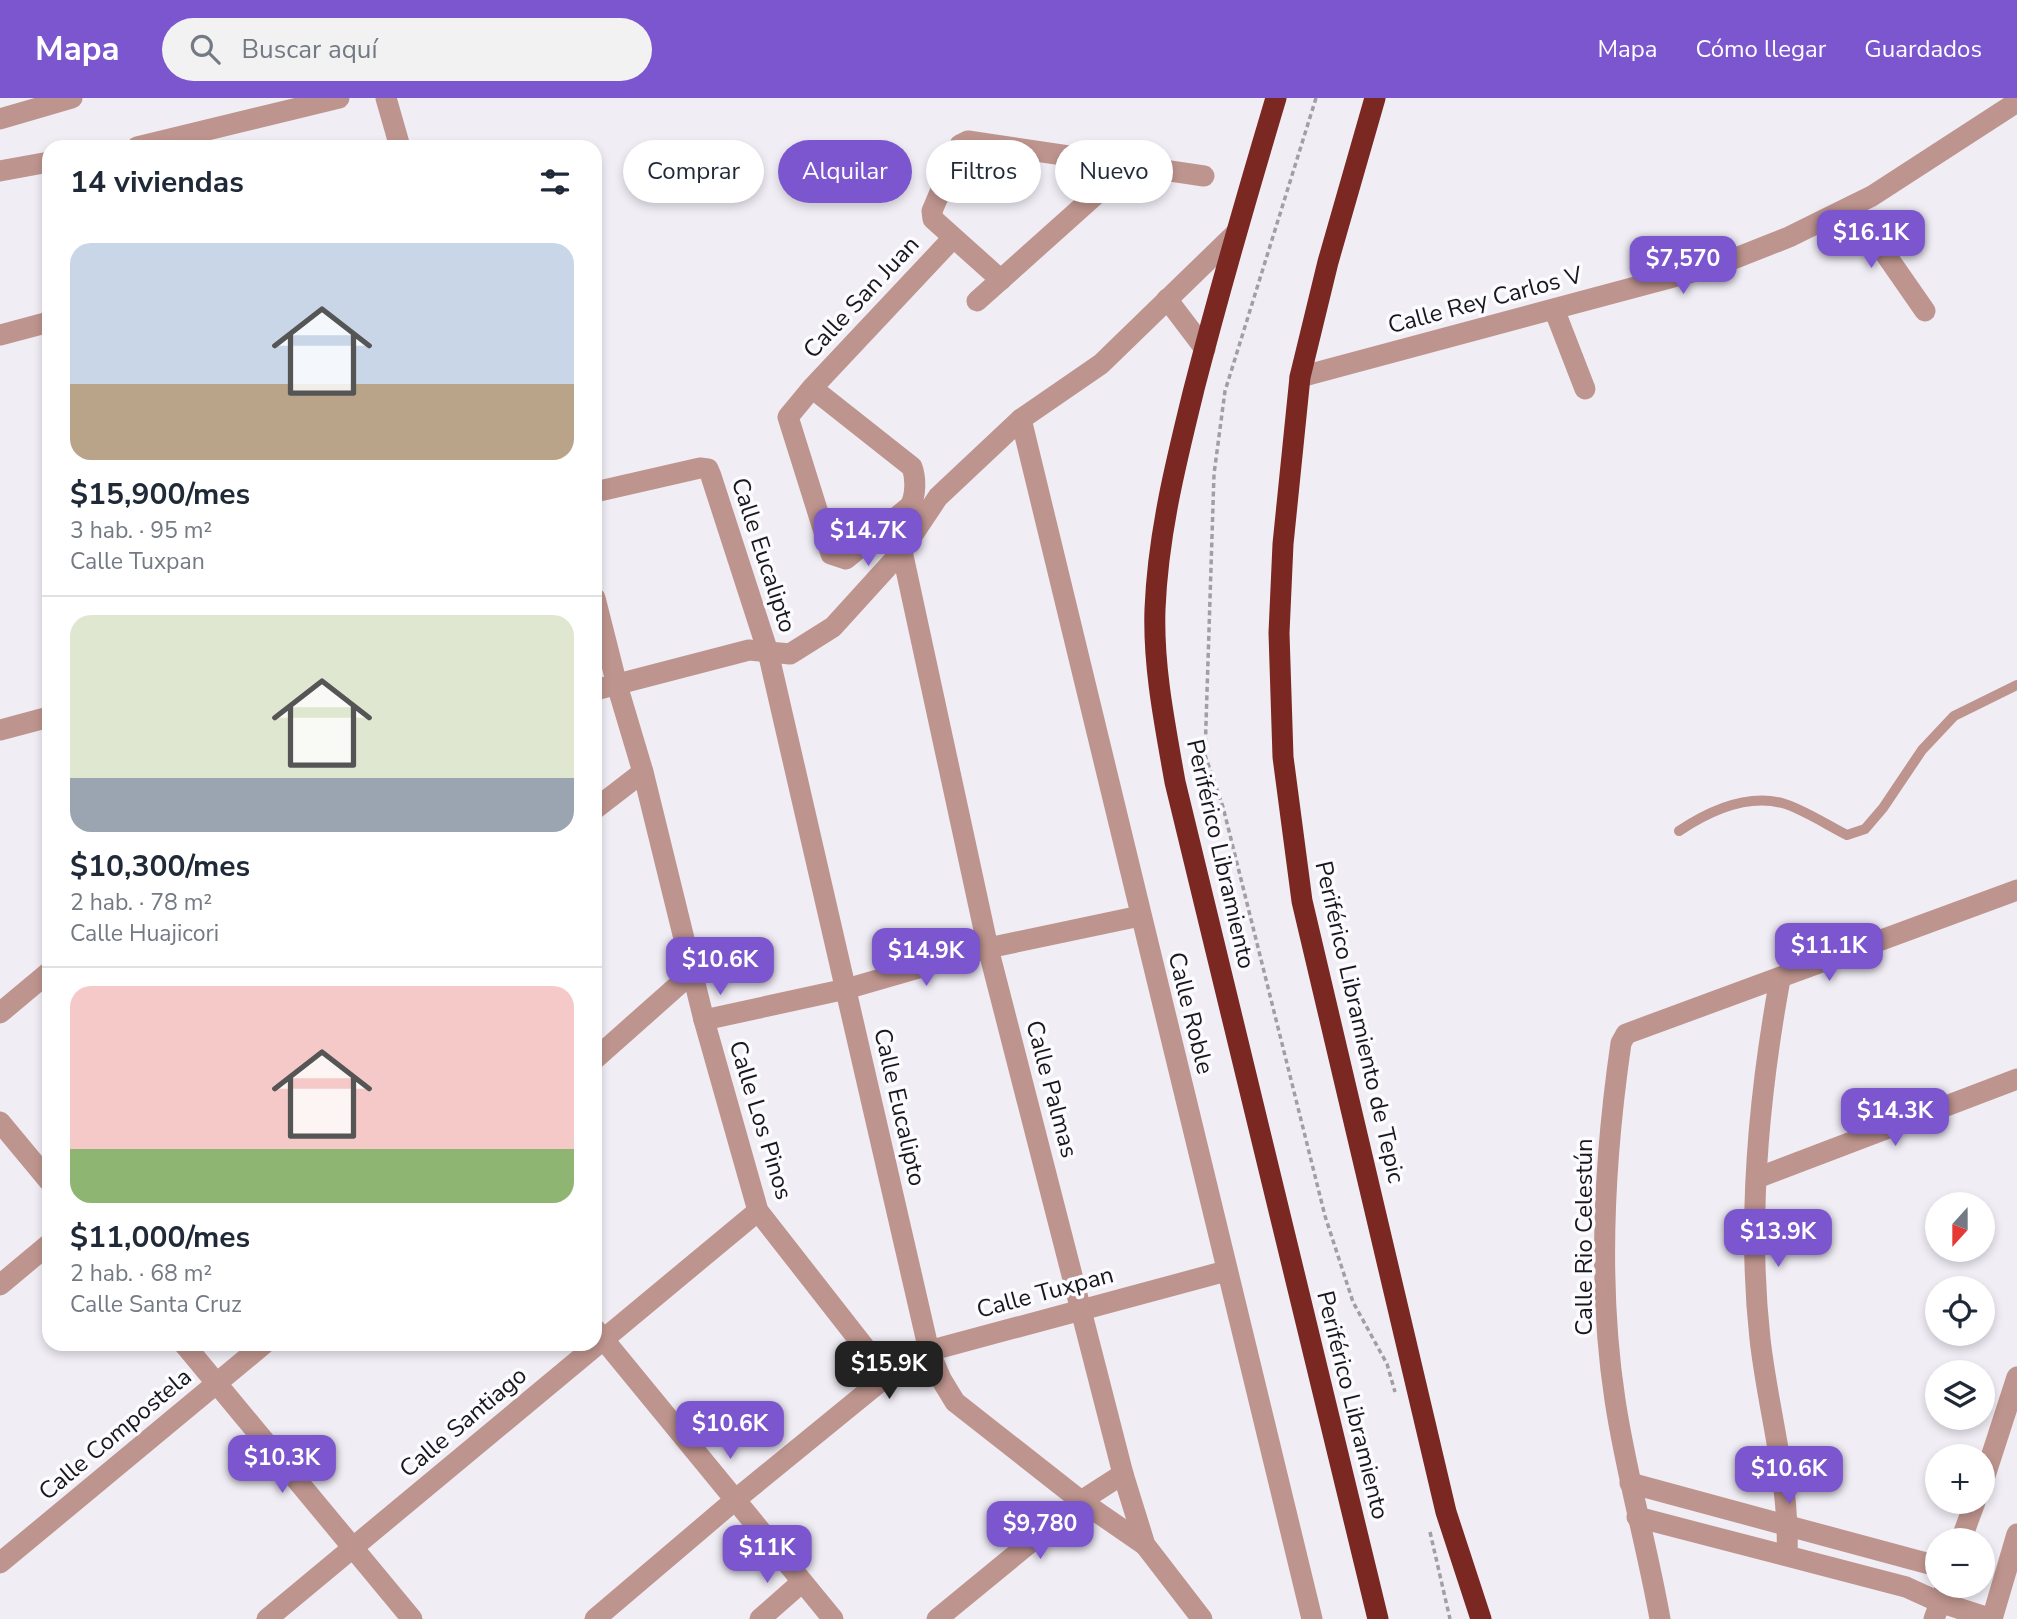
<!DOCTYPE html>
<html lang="es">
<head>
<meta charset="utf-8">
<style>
	:root { --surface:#fff; --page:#f2f2f3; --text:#1f2937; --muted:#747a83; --line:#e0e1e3; --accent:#7c56cf }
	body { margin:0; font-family:"Nunito Sans",sans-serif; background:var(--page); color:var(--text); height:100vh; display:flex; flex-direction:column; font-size:26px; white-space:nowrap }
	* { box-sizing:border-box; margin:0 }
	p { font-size:23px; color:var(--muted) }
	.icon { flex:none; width:38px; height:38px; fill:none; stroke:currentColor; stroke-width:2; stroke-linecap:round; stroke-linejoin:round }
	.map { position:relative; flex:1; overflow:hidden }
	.details { position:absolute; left:42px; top:42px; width:560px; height:1211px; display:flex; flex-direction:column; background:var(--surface); border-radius:21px; box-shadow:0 4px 10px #0003 }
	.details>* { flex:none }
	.hud { position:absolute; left:623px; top:42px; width:665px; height:63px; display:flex; gap:14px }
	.needle { width:46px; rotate:201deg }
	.buttons { position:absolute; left:1925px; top:1094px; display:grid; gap:14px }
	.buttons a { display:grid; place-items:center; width:70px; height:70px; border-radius:50%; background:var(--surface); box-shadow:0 4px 10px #0003; font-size:35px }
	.price { position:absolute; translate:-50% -60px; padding:0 16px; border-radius:14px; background:var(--accent); color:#fff; font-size:23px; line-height:46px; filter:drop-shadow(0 2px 4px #0008) }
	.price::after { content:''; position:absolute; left:50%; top:42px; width:21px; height:16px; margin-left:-10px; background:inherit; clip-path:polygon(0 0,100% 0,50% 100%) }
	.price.on { background:#222; color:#fff }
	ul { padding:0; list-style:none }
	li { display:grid; align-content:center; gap:14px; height:371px; padding:0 28px }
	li+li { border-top:2px solid var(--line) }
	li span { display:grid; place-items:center; height:217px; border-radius:21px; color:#555 }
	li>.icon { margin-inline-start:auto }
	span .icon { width:126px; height:126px; fill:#fffc; stroke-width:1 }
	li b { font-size:30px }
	h2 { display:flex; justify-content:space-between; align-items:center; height:84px; padding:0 28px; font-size:30px }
	.pill { padding:0 24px; border-radius:32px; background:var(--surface); box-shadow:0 4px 10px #0003; font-size:24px; line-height:63px }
	.pill.on { background:var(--accent); color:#fff }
	header { display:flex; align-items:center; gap:42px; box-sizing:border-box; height:98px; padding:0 35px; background:var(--accent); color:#fff }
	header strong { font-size:33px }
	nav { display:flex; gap:38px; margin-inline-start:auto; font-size:24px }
	.search { width:490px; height:63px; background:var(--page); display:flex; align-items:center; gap:18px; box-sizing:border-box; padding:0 24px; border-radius:38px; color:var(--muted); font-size:26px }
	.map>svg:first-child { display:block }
</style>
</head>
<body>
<header>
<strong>Mapa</strong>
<div class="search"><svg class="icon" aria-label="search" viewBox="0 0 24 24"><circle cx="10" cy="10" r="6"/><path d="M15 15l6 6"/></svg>Buscar aquí</div>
<nav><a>Mapa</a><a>Cómo llegar</a><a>Guardados</a></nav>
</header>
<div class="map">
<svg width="2017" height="1521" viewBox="0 0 2017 1521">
	<rect width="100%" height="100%" fill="#f0edf5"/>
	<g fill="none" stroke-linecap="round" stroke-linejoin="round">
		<g stroke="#a19fa5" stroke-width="3.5" stroke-dasharray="5 3.5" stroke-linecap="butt">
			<path d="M1316,0l-91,293 -11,83 -9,281 18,52 102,409 28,86 34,62 8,28"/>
			<path d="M1430,1434l20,87"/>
		</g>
		<path stroke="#be948e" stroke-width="10" d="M1679,733c30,-20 67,-37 103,-28 19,5 47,23 65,32l18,-6 18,-21 39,-58 32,-34 63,-31"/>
		<g stroke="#be948e" stroke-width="21">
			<path d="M386,0l14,49"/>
			<path d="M0,21l72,-21"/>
			<path d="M137,49l202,-49"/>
			<path d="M0,73l49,-9"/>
			<path d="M1852,108l73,105"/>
			<path d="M1001,182l-68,-61 -1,-8 28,-66 8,-4 236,35"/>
			<path d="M1167,201l38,50"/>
			<path d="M977,203l152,-136"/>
			<path d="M1554,211l31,80"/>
			<path d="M0,237l49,-13"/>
			<path d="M1300,279l418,-112 71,-28 83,-41 145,-94"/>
			<path d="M812,290l100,79c4,11 4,29 -2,39l-64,53 -15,-5 -43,-137 24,-29 141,-150"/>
			<path d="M1021,321l291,1200"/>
			<path d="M595,394l105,-24 8,1 3,7 57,176 161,699 12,28 14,23 126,99 64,44"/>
			<path d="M886,429l16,24 86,397 135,526 22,71 57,74"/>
			<path d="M595,500l22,87 26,87 61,248 54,191 129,165"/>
			<path d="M595,592l154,-40 41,4 43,-27 69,-76 36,-54 83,-78 80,-55 135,-131"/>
			<path d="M0,632l49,-13"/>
			<path d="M595,711l48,-37"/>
			<path d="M1780,881c-21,115 -33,242 -20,360 8,72 30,142 27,216"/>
			<path d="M0,915l49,-41"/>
			<path d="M704,922l142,-31 142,-41 152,-32"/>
			<path d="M595,961l98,-87"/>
			<path d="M0,1024l49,59"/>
			<path d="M1757,1080l260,-99"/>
			<path d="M0,1187l49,-41"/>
			<path d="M595,1231l238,290"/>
			<path d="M184,1246l228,275"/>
			<path d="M1983,1384l34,-105"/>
			<path d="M1630,1385l307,83"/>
			<path d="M1637,1419l269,70 33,15 53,17"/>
			<path d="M1961,1442l14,-38"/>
			<path d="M0,1465l264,-219"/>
			<path d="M267,1521l491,-408"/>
			<path d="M595,1521l140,-119 152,-124 12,-17 327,-88"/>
			<path d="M760,1521l42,-37"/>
			<path d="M937,1521l144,-118 42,-27"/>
			<path d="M1660,1521c-13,-74 -34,-145 -45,-219 -18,-118 -11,-240 6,-357l5,-9 391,-144"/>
			<path d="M1934,1521l12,-33"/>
			<path d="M1992,1521l25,-85"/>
		</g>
		<g stroke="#7b2822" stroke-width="21">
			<path d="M1276,0c-29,97 -57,194 -82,291 -18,73 -36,145 -39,220 -2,58 10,116 20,173l203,837"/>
			<path d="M1375,0l-47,164 -28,115 -17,167 -4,89 4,124 19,144 144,611 35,107"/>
		</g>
	</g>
	<g text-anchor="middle" stroke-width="7" stroke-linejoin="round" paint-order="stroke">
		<g font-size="24" fill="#18171a" stroke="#fcfbff">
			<text transform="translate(861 199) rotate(-47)" y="8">Calle San Juan</text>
			<text transform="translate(1485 202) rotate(-15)" y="8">Calle Rey Carlos V</text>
			<text transform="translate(764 457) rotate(72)" y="8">Calle Eucalipto</text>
			<text transform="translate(1221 756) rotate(77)" y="8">Periférico Libramiento</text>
			<text transform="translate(1191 915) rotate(76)" y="8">Calle Roble</text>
			<text transform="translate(1360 924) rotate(77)" y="8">Periférico Libramiento de Tepic</text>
			<text transform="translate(1052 991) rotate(75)" y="8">Calle Palmas</text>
			<text transform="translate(900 1009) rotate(77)" y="8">Calle Eucalipto</text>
			<text transform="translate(761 1022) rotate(73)" y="8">Calle Los Pinos</text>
			<text transform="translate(1584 1139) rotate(-90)" y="8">Calle Rio Celestún</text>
			<text transform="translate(1045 1194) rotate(-15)" y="8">Calle Tuxpan</text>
			<text transform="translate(1353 1307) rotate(76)" y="8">Periférico Libramiento</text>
			<text transform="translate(463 1324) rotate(-40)" y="8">Calle Santiago</text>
			<text transform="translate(115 1336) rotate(-40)" y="8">Calle Compostela</text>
		</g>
	</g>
</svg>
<div class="buttons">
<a><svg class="needle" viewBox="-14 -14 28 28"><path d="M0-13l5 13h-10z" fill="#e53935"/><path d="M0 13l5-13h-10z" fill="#747a83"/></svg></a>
<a><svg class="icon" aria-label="locate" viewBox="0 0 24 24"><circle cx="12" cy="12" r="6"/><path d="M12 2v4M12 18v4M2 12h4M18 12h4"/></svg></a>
<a><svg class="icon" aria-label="layers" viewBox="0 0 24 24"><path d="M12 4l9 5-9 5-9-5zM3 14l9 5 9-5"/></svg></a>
<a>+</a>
<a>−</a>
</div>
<b class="price" style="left:1871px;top:172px">$16.1K</b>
<b class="price" style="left:1683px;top:198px">$7,570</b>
<b class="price" style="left:868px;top:470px">$14.7K</b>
<b class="price" style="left:1829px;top:885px">$11.1K</b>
<b class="price" style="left:926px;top:890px">$14.9K</b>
<b class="price" style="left:720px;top:899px">$10.6K</b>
<b class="price" style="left:1895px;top:1050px">$14.3K</b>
<b class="price" style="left:1778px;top:1171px">$13.9K</b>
<b class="price on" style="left:889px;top:1303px">$15.9K</b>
<b class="price" style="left:730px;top:1363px">$10.6K</b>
<b class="price" style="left:282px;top:1397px">$10.3K</b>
<b class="price" style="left:1789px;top:1408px">$10.6K</b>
<b class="price" style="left:1040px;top:1463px">$9,780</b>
<b class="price" style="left:767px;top:1487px">$11K</b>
<div class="hud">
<a class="pill">Comprar</a>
<a class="pill on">Alquilar</a>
<a class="pill">Filtros</a>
<a class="pill">Nuevo</a>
</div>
<section class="details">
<h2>14 viviendas<svg class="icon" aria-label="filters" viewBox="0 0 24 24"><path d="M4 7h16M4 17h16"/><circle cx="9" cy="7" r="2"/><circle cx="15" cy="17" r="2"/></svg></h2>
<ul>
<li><span style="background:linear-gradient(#c9d6e8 65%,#b9a48a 0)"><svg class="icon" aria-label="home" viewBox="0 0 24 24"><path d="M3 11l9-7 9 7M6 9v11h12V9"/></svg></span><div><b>$15,900/mes</b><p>3 hab. · 95 m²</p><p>Calle Tuxpan</p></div></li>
<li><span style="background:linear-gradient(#dfe7d0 75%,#9aa5b1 0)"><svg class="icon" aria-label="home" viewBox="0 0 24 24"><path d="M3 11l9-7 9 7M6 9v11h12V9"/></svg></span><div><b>$10,300/mes</b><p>2 hab. · 78 m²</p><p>Calle Huajicori</p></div></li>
<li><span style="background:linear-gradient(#f6c9c9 75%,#8fb573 0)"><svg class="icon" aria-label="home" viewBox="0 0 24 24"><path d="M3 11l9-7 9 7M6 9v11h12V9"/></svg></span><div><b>$11,000/mes</b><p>2 hab. · 68 m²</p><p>Calle Santa Cruz</p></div></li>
</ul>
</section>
</div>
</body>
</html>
